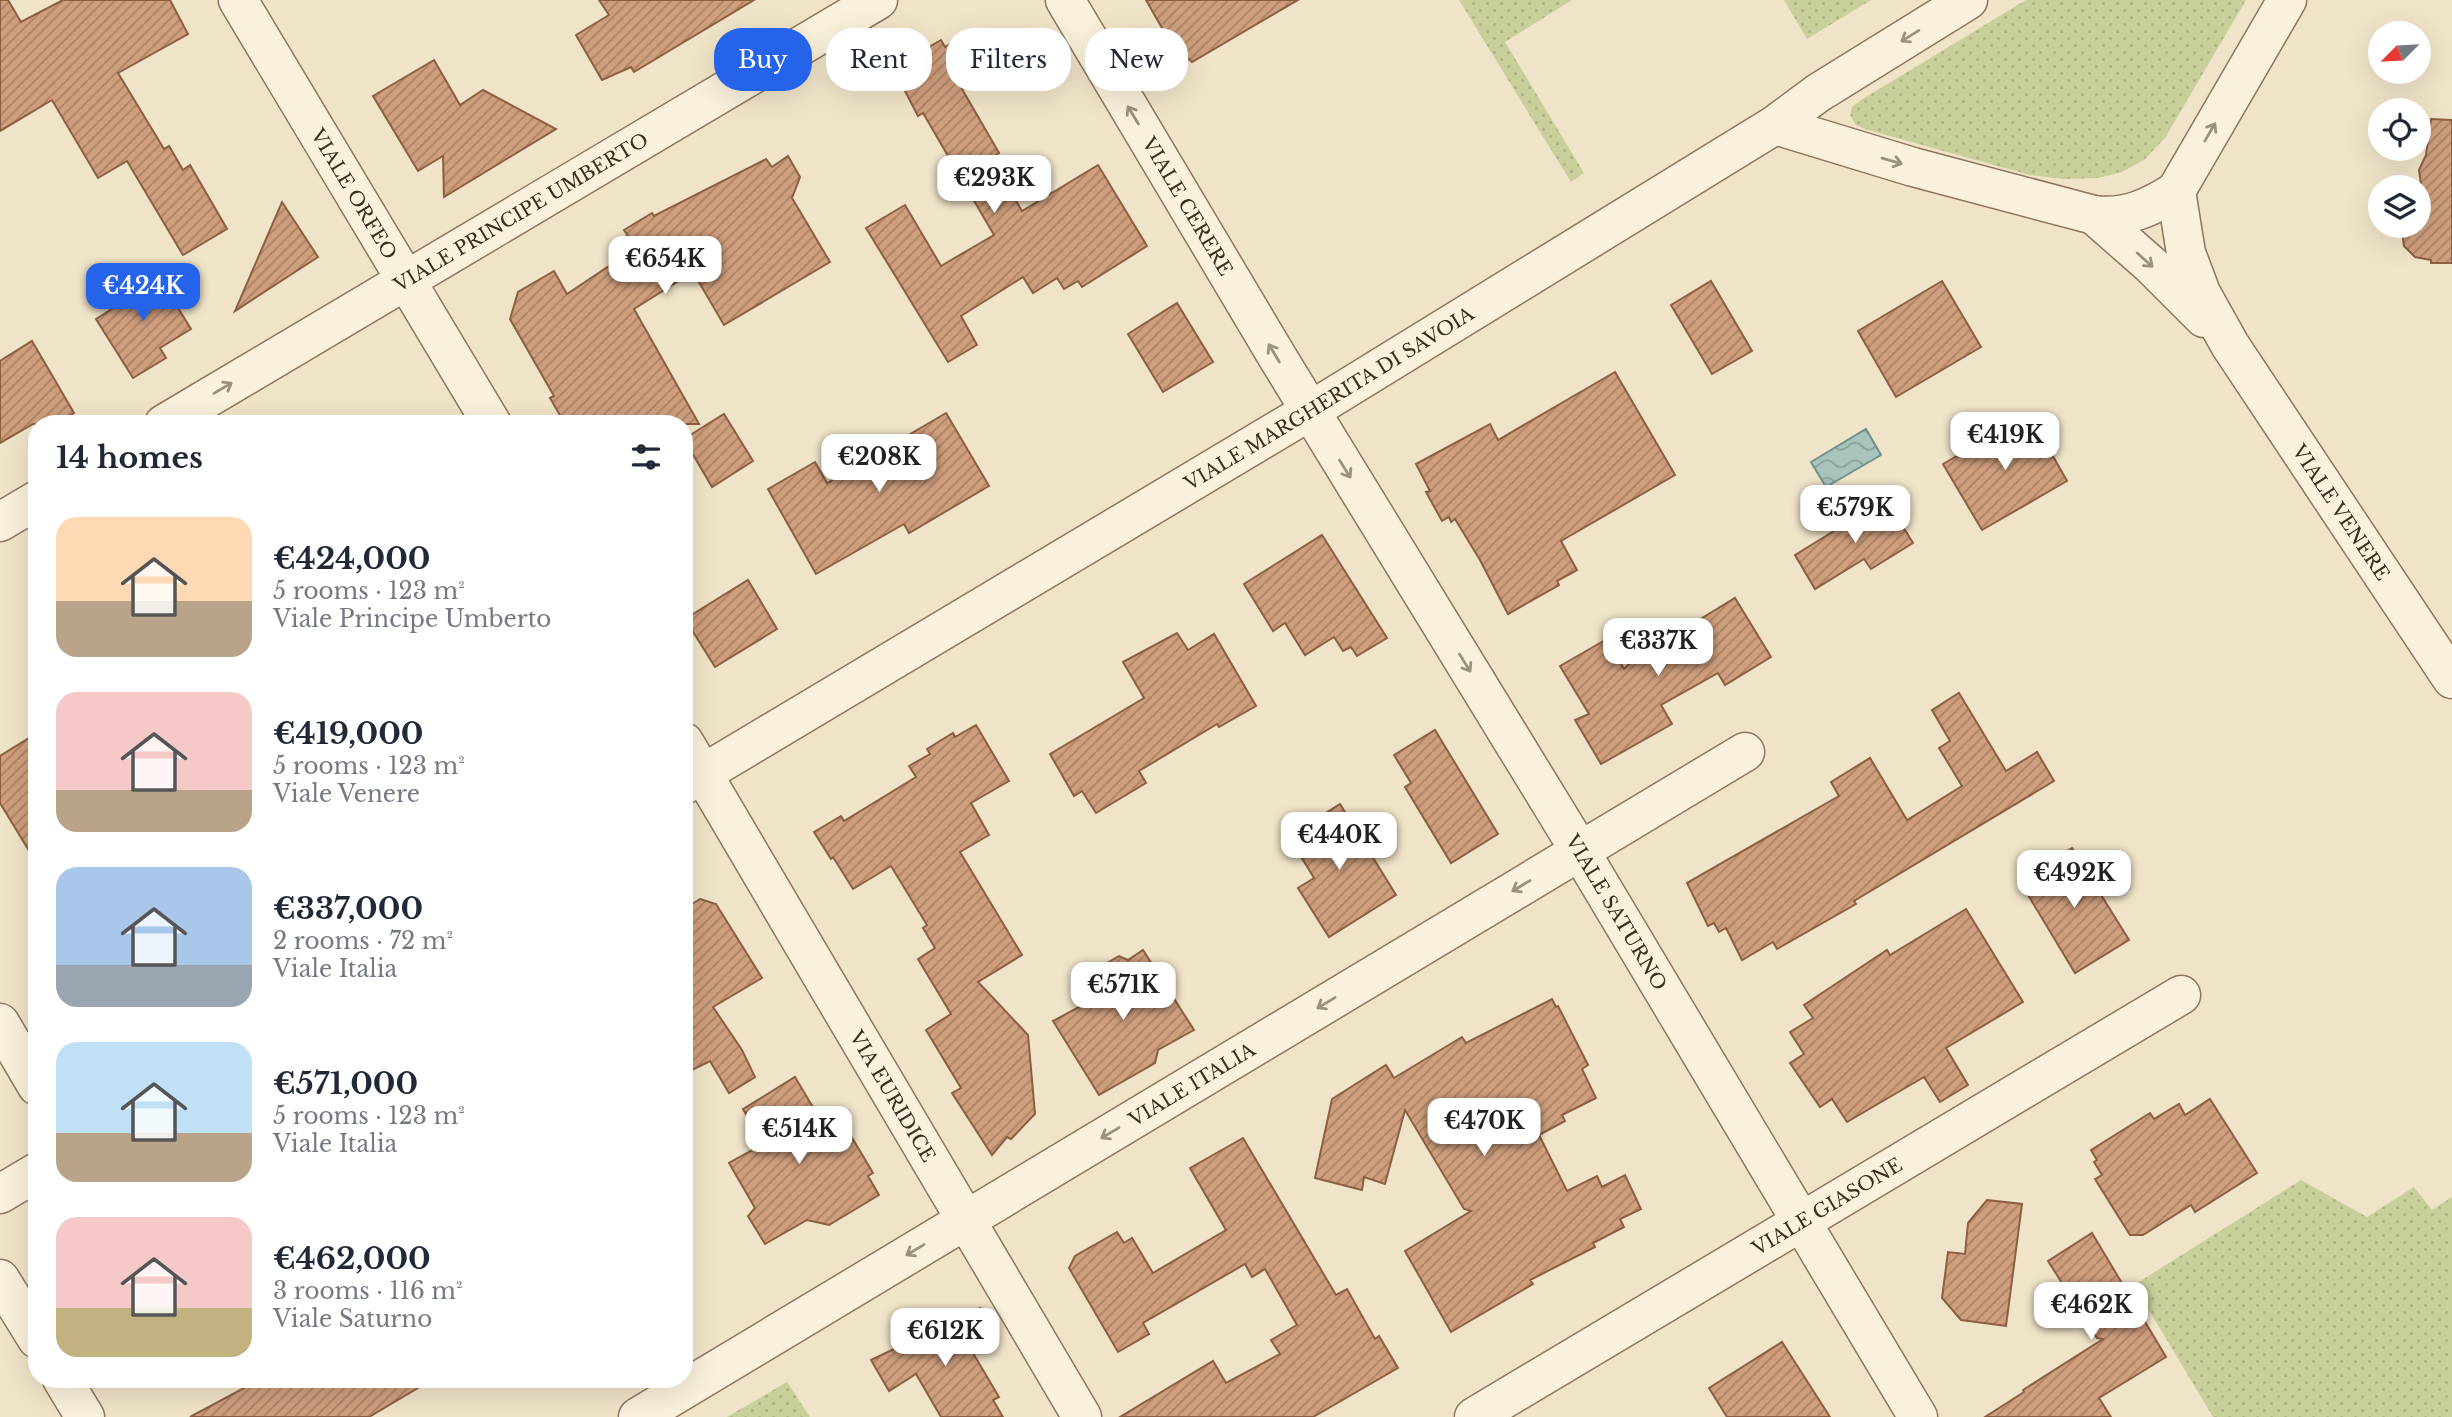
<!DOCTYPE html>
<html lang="en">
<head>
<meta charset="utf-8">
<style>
	:root { --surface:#fff; --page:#f6f6f7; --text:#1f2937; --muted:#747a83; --accent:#2563eb }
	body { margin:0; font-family:"Libre Baskerville",serif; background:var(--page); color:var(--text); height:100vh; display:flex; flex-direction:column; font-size:26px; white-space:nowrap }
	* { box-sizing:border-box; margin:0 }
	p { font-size:23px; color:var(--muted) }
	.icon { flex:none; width:38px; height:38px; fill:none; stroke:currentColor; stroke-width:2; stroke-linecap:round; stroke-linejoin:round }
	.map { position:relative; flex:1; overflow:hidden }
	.side { position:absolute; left:28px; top:415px; width:665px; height:973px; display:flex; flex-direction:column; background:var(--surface); border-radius:28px; box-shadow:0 7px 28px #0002 }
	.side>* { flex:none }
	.top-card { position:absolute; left:714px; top:28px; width:665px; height:63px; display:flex; gap:14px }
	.needle { width:46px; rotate:246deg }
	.buttons { position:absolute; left:2368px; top:21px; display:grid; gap:14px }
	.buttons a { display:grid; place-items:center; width:63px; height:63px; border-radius:50%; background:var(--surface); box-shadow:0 7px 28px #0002; font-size:35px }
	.price { position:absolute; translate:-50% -60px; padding:0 16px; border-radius:14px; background:#fff; color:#222; font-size:23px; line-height:46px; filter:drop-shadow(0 2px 4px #0008) }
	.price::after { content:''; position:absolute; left:50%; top:42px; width:21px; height:16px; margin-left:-10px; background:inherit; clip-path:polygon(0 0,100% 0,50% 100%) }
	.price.on { background:var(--accent); color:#fff }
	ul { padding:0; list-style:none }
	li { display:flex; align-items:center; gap:21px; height:175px; padding:0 28px }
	li span { display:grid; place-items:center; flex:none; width:196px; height:140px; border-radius:21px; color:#555 }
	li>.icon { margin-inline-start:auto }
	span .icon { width:84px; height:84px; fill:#fffc; stroke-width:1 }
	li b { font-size:30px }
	h2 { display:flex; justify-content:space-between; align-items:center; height:84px; padding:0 28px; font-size:30px }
	.tag { padding:0 24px; border-radius:28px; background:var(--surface); box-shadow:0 7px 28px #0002; font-size:24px; line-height:63px }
	.tag.on { background:var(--accent); color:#fff }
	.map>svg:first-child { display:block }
</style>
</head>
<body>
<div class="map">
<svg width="2452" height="1417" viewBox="0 0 2452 1417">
	<defs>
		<pattern id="grass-dots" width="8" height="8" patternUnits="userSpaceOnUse" patternTransform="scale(1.75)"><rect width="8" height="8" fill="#c9cf9b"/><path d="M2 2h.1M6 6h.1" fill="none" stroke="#aeb285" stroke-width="1.8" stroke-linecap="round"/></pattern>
		<pattern id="water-waves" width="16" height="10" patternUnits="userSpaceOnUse" patternTransform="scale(1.75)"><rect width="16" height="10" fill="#a9c4bc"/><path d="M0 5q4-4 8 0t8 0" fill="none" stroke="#8ba098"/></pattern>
		<pattern id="building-hatch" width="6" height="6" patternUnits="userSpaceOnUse" patternTransform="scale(1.75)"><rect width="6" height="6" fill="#cf9f7d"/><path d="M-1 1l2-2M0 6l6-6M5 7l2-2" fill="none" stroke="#a98266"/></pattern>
	</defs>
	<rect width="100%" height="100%" fill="#f0e4c8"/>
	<g fill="url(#grass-dots)">
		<path d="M1459,0h113l-67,42 79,131 -13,9z"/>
		<path d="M1784,0h87l-64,39z"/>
		<path d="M2026,0h220l-81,138 -21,22 -22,12 -24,6 -35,1 -33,-4 -162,-45 -12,-5 -6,-10 2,-8 9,-7z"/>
		<path d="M2301,1180l66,37 47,-30 18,23 20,-13v220h-239l-79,-132z"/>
		<path d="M787,1382l23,35h-83z"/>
	</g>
	<path fill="url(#water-waves)" stroke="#6f938a" stroke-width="2" d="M1866,429l15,26 -55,32 -15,-25z"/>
	<g fill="url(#building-hatch)" stroke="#8d5f41" stroke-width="2">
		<path d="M0,0h8l13,22 42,-22h107l18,34 -70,39 46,76 5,-3 14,24 7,-5 37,64 -44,26 -56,-94 -29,17 -46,-78 -52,31z"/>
		<path d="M599,0h155l-120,72 -3,-5 -29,13 -26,-45 33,-20z"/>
		<path d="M1146,0h152l-106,62 -3,-3 -7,4z"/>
		<path d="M961,37l19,32 -17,11 4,7 -5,2 37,64 -8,5 31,53 76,-46 49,81 -65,41 -4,-6 -14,8 -7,-11 -24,15 -10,-16 -62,39 16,29 -29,17 -82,-134 39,-23 36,61 53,-31 -71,-122 -5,3 -25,-48 48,-28 4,7z"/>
		<path d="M434,60l26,45 23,-15 73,39 -112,68 -1,-41 -25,15 -45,-75z"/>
		<path d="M2431,119l21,1v143h-21v-3l-16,-3 -11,-11 -1,-7 3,-13h12v-18l4,-17 -3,-21 7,-15z"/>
		<path d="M788,156l12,21 -8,21 38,64 -106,63 -31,-53 -59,37 65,115h-134l-15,-26 4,-2 -44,-77 8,-27 36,-21 13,23 69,-46 -12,-18 28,-17 2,3 112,-57 6,8z"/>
		<path d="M282,202l36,55 -83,54z"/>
		<path d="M154,269l37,60 -31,19 6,10 -33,20 -37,-59 30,-19 -7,-10z"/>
		<path d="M1711,281l41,70 -40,23 -41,-69z"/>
		<path d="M1942,281l39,66 -85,50 -38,-66z"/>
		<path d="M1177,303l36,59 -50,30 -35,-58z"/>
		<path d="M32,341l42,72 -17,11h-24l-33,19v-82z"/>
		<path d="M1615,372l60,103 -114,66 16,29 -20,11 2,4 -51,29 -28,-54 -25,-41 -4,3 -2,-5 -7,4 -16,-29 4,-1 -14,-27 74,-40 8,16z"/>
		<path d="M946,413l43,73 -80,47 -5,-9 -88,50 -48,-85 47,-27 12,21z"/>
		<path d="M724,414l29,47 -41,26 -28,-48z"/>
		<path d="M2029,414l38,67 -85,49 -39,-66z"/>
		<path d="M1886,499l27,44 -42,26 -7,-10 -49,30 -20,-34z"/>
		<path d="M1322,535l65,103 -30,18 -6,-9 -8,4 -9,-14 -29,18 -20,-32 -12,8 -29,-47z"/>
		<path d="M748,580l29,49 -62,38 -30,-48z"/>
		<path d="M1735,598l36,59 -46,28 -7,-12 -57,32 11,19 -71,40 -26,-44 14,-6 -29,-48 47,-27 17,30 8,-8z"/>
		<path d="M1177,633l11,17 26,-16 42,72 -37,21 -2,-3 -78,47 7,12 -50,30 -14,-22 -8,5 -24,-42 94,-56 -21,-36z"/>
		<path d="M1959,693l47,78 31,-19 17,29 -200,120 2,3 -79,45 -4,-7 -31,18 -16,-32 -7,4 -5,-9 -6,3 -21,-43 152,-87 -8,-14 39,-24 37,62 55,-34 -23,-38 11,-7 -18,-31z"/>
		<path d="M976,725l33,56 -38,22 18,32 -29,17 62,103 -44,27 50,53 7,79 -24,25 -4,-2 -15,18 -40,-62 9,-5 -35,-58 25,-16 -33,-55 17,-11 -12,-20 4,-3 -36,-59 -38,23 -20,-32 -2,2 -17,-27 27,-16 3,5 72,-44 -7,-11 21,-12 -3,-5 26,-16 2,4z"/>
		<path d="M1435,730l63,104 -47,29 -46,-76 6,-4 -17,-28z"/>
		<path d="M37,733v131l-37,-61v-47z"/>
		<path d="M1340,804l56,91 -67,42 -31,-49 16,-10 -25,-41z"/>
		<path d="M2072,848l57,92 -54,33 -56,-93z"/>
		<path d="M700,899l16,5 46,74 -49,29 29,43 13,27 -26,16 -19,-32 -26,13v-165z"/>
		<path d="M1966,909l57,93 -77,46 22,37 -28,17 -16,-25 -77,45 -15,-23 -12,8 -30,-44 14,-9 -14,-22 23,-14 -9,-13 83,-55 3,5z"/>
		<path d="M1143,950l51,80 -36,20 -3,13 -56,32 -46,-74 43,-23 -13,-21 36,-21 9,4z"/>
		<path d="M1552,999l4,8 2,-1 30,59 -6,4 14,29 -34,17 3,6 -26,14 28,56 30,-15 5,11 23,-12 16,34 -21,10 4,8 -31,16 2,4 -65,33 3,4 -82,48 -46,-81 66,-40 -7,-2 -59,-99 -20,74 -21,-7 -2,13 -47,-12 17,-79 54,-34 8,13 68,-41 4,6z"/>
		<path d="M795,1077l38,64 15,-10 25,42 -5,3 11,19 -50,30 -22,-5 -42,24 -17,-28 7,-8 -26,-45 34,-19 -20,-35z"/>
		<path d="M2210,1099l47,74 -62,39 -4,-7 -48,30h-13l-35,-56 7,-4 -8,-13 3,-2 -6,-10 59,-37 4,6 25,-15 6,11z"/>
		<path d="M1243,1138l93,157 11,-6 28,50 4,-3 19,32 -85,49h-193l93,-56 13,22 54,-29 -9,-14 26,-15 -32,-56 -13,8 -7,-13 -102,59 6,11 -31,18 -49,-84 6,-12 42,-24 7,11 8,-5 21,35 73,-43 -36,-62z"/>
		<path d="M1987,1200l35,4 -16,122 -45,-6 -19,-22 6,-46 17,2 3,-31z"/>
		<path d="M2092,1233l74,124 -67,41 12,19h-126l39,-25 -1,-2 80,-51 -6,-1 -49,-77z"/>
		<path d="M980,1308l10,17 -13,8 5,8 -12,7 29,49 -6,3 10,17h-62l-25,-43 -27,17 -18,-31z"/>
		<path d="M1782,1342l48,75h-103l-18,-29z"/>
		<path d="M261,1379h172l-64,38h-179z"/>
	</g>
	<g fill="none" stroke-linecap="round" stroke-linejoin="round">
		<defs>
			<g id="minor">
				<path id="s1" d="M238,0l254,424"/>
				<path id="s2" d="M1065,0l213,358 302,493 338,566"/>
				<path id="s3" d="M164,424l714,-424"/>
				<path d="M0,522l37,-22"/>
				<path id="s4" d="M684,742l398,675"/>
				<path d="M0,1023l37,63"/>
				<path d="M0,1279l37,60"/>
				<path d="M62,1379l23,38"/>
				<path id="s5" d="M638,1417l1107,-665"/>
				<path id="s6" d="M1474,1417l707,-422"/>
			</g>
			<g id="tertiary">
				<path d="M1775,125l138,42 181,48c31,4 56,-7 82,-24l111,-191"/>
				<path id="s7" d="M2176,191l10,62 15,40 29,52 222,334"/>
				<path d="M2094,215l57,50 53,53"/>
				<path id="s8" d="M684,785l626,-374 465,-286 43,-32 150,-93"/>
				<path d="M0,1194l37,-22"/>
			</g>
		</defs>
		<use href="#minor" stroke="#8d765c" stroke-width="41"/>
		<use href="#tertiary" stroke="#8d765c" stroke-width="41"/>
		<use href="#minor" stroke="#faf1dc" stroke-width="38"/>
		<use href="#tertiary" stroke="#faf1dc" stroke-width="38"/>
	</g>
	<defs><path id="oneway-shaft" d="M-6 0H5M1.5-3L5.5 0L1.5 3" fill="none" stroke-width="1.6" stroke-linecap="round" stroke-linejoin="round" transform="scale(1.75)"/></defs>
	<g stroke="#9c907e">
		<use href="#oneway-shaft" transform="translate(1910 36) rotate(148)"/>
		<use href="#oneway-shaft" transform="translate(1133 115) rotate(-121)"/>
		<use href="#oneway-shaft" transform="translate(2210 132) rotate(-60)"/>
		<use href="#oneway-shaft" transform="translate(1892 161) rotate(16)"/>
		<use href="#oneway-shaft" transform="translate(2145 260) rotate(42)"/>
		<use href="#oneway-shaft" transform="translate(1274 353) rotate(-121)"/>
		<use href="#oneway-shaft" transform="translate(223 388) rotate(-31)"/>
		<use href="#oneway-shaft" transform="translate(1345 469) rotate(58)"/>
		<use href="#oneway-shaft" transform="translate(1465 663) rotate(58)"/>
		<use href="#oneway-shaft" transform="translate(1521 886) rotate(149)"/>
		<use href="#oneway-shaft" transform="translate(1326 1003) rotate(149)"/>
		<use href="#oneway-shaft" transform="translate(1110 1133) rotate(149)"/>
		<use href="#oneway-shaft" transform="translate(915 1250) rotate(149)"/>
	</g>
	<g text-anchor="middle" stroke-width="5" stroke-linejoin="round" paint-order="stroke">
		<g font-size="19" fill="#3d2e20" stroke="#f7eed8">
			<text dy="7" stroke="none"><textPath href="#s1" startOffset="226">VIALE ORFEO</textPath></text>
			<text dy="7" stroke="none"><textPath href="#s2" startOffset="240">VIALE CERERE</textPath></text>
			<text dy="7" stroke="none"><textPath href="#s3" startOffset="415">VIALE PRINCIPE UMBERTO</textPath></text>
			<text dy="7" stroke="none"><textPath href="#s8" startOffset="752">VIALE MARGHERITA DI SAVOIA</textPath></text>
			<text dy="7" stroke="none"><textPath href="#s7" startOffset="366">VIALE VENERE</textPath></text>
			<text dy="7" stroke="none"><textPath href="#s2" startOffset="1066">VIALE SATURNO</textPath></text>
			<text dy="7" stroke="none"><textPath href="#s5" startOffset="646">VIALE ITALIA</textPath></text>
			<text dy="7" stroke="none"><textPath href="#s4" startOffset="411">VIA EURIDICE</textPath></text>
			<text dy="7" stroke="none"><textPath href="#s6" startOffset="411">VIALE GIASONE</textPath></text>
		</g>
	</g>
</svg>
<div class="buttons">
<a><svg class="needle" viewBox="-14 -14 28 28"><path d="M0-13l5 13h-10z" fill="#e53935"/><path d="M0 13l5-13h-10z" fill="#747a83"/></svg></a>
<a><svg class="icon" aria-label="locate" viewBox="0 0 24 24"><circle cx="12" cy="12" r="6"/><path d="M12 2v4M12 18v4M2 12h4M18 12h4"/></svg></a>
<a><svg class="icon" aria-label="layers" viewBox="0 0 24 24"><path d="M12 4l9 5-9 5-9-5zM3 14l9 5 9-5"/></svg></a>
</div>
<b class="price" style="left:994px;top:215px">€293K</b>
<b class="price" style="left:665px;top:296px">€654K</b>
<b class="price on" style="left:143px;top:323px">€424K</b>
<b class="price" style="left:2005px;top:472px">€419K</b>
<b class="price" style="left:879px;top:494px">€208K</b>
<b class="price" style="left:1855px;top:545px">€579K</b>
<b class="price" style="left:1658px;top:678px">€337K</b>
<b class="price" style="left:1339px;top:872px">€440K</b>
<b class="price" style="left:2074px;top:910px">€492K</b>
<b class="price" style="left:1123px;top:1022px">€571K</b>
<b class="price" style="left:1484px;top:1158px">€470K</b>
<b class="price" style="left:799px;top:1166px">€514K</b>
<b class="price" style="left:2091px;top:1342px">€462K</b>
<b class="price" style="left:945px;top:1368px">€612K</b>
<div class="top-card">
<a class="tag on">Buy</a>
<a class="tag">Rent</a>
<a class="tag">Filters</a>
<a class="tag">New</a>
</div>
<section class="side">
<h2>14 homes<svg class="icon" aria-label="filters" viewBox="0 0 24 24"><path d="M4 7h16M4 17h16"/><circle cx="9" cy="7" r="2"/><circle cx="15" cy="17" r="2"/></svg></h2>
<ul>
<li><span style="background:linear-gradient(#ffd9b3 60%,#b9a48a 0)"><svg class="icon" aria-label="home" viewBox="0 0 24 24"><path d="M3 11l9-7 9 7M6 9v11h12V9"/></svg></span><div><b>€424,000</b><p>5 rooms · 123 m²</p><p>Viale Principe Umberto</p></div></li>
<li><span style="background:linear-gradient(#f6c9c9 70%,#b9a48a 0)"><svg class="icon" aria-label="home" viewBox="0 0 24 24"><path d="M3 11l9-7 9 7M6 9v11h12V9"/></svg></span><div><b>€419,000</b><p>5 rooms · 123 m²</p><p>Viale Venere</p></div></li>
<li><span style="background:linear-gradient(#a9c7e8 70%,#9aa5b1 0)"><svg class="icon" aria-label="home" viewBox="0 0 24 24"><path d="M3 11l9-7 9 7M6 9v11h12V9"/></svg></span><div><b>€337,000</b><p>2 rooms · 72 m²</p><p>Viale Italia</p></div></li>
<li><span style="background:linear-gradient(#bfe0f5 65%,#b9a48a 0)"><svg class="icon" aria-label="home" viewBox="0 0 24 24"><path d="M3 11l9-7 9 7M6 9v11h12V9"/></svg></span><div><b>€571,000</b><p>5 rooms · 123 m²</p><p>Viale Italia</p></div></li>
<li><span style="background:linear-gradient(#f6c9c9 65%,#c2b280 0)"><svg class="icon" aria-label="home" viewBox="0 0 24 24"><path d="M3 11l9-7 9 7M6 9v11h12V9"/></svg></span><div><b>€462,000</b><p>3 rooms · 116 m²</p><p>Viale Saturno</p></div></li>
</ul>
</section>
</div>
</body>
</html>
